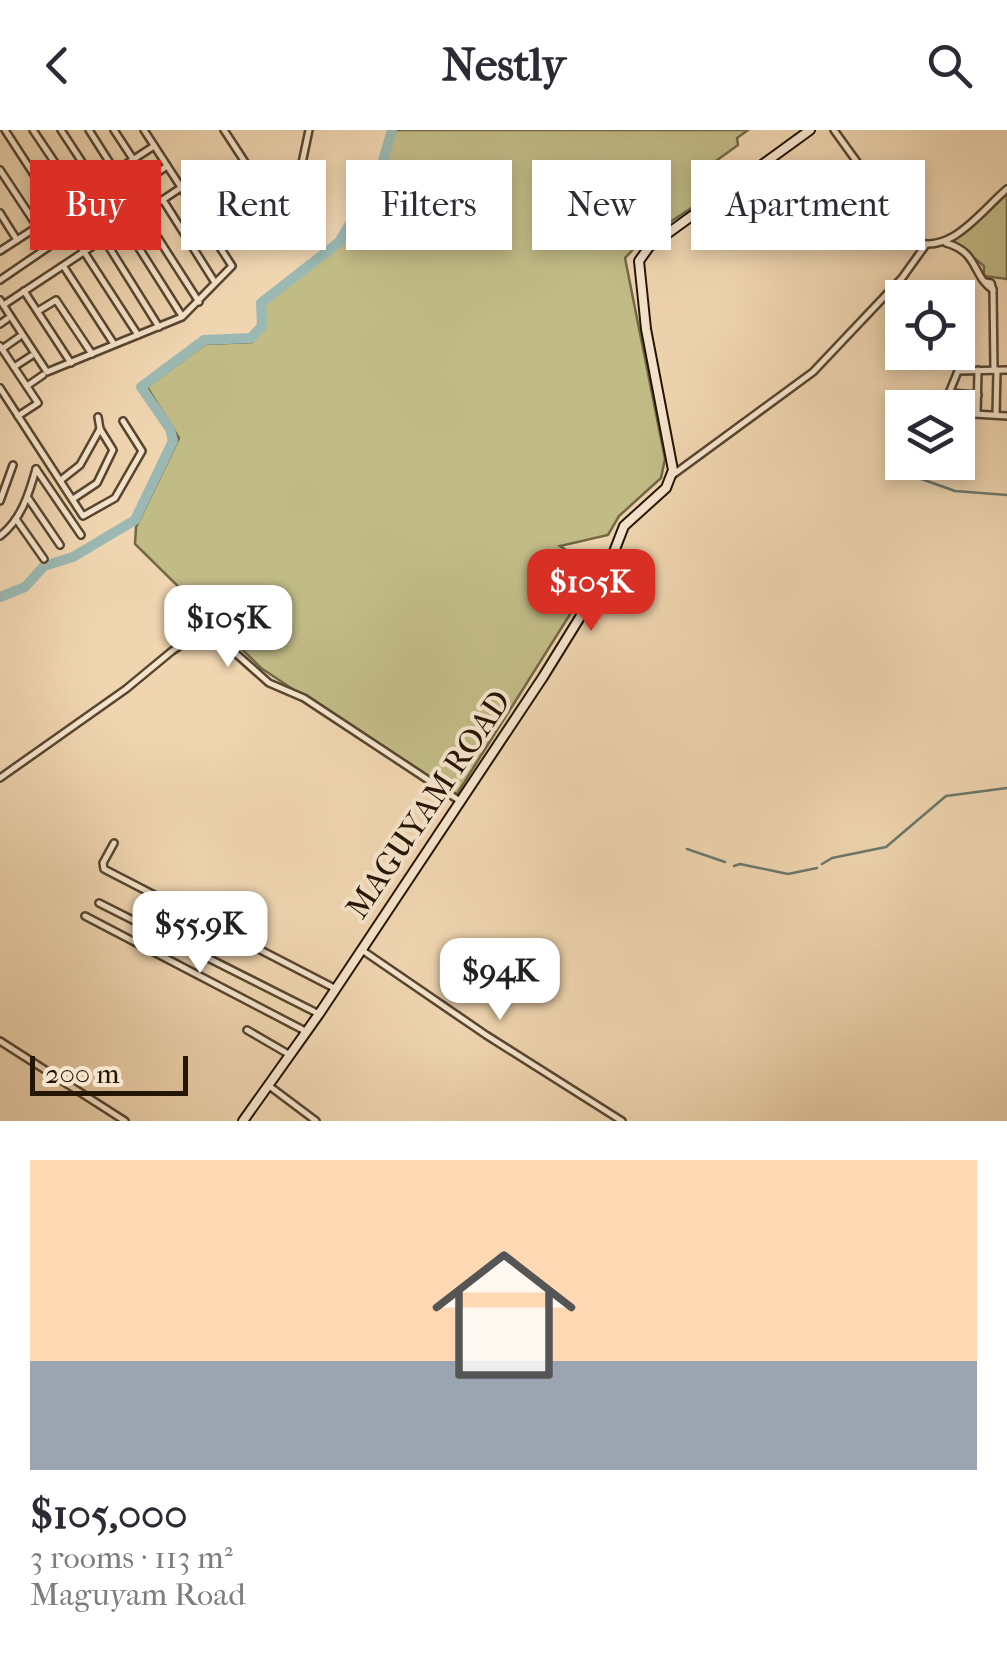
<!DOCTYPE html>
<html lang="en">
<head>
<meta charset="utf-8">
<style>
	:root { --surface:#fff; --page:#f2f2f3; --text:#2b2b33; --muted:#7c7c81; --accent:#d93025 }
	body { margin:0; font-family:"IM FELL French Canon",serif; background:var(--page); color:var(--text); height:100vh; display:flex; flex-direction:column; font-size:38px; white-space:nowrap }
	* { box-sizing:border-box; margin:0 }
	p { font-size:32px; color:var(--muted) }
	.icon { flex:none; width:55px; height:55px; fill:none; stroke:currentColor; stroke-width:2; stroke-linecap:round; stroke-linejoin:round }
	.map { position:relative; height:991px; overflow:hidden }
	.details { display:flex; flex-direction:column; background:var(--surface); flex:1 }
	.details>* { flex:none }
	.top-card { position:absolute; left:30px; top:30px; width:948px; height:90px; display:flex; gap:20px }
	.fabs { position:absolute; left:885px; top:150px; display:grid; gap:20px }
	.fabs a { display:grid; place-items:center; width:90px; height:90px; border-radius:0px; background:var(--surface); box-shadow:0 5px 15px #0003; font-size:50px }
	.scale { position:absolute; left:30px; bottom:25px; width:158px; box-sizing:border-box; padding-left:10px; border:5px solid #241504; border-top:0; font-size:28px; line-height:35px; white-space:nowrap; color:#241504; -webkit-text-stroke:8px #f5e4cc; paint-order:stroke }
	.price { position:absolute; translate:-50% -85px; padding:0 22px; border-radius:20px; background:#fff; color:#222; font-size:32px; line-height:65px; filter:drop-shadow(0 2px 5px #0008) }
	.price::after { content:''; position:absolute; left:50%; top:60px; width:30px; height:22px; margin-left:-15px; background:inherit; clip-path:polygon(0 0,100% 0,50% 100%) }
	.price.active { background:var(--accent); color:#fff }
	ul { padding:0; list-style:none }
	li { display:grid; align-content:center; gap:20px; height:530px; padding:0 30px }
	li span { display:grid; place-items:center; height:310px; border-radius:0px; color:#555 }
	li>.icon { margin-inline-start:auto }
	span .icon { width:180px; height:180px; fill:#fffc; stroke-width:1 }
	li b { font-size:42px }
	.tag { padding:0 35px; border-radius:0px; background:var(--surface); box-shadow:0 5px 15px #0003; font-size:35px; line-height:90px }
	.tag.active { background:var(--accent); color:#fff }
	header { display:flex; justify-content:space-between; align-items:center; height:130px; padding:0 30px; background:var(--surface); font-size:45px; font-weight:700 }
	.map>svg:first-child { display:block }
</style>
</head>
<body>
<header><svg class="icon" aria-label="back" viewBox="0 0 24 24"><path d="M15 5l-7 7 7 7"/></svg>Nestly<svg class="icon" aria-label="search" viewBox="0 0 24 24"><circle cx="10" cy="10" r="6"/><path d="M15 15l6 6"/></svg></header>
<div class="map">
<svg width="1007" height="991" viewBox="0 0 1007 991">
	<rect width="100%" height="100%" fill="#efd5b0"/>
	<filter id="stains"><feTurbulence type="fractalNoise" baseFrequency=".002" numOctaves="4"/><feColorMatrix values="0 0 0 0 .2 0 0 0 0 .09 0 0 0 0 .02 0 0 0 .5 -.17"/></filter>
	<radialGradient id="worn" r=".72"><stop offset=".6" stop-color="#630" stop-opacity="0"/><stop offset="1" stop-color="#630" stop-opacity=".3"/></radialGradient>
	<g fill="#c1bb86" stroke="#726845" stroke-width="2.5">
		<path d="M394,0h354l-11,8 1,7 -29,21 14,21 -83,55 -15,16 40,201 -4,19 -42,38 -11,19 -48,11 35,23 -4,12 -136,216 -194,-129 -126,-124 1,-17 43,-89 -32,-51 58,-43 47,-2 13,-15 -1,-24 78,-60 39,-67z"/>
		<path d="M1007,62v87l-23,-3v-10l-33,-27z"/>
	</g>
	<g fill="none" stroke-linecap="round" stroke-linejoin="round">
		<g stroke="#6b776c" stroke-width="2.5">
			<path d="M913,346l42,15 52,4"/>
			<path d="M687,719l38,13"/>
			<path d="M822,734l10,-6 54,-11 60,-51 61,-8"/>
			<path d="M734,736l6,-2 48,10 29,-6"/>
		</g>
		<path stroke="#9bb8b2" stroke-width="10" d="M0,467l25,-10 19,-21 29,-9 62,-37 38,-79 -3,-12 -29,-42 63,-47 47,-2 11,-12 -1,-23 78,-61 40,-67 13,-45"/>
		<defs>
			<g id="minor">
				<path d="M5,0l133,205"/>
				<path d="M33,0l59,88"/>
				<path d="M61,0l21,32 -18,15"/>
				<path d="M89,0l26,41"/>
				<path d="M114,0l19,29"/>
				<path d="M224,0l47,72h6l21,-20 11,-52"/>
				<path d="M834,0l80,111c36,15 67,-30 93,-52"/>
				<path d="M0,40l37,56"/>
				<path d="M77,66l77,-50"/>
				<path d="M163,70l51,81"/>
				<path d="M0,83l17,27"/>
				<path d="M142,83l57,89"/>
				<path d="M125,96l57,90"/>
				<path d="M104,109l55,88"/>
				<path d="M946,113c33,9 26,33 47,47"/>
				<path d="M0,121l60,-39"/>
				<path d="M64,137l50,77"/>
				<path d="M0,150l167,-114"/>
				<path d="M985,152l6,1 2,7 1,80"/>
				<path d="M24,161l47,72"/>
				<path d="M0,170l47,72 135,-55 50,-51 -88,-136"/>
				<path d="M5,174l177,-117"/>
				<path d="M38,181l18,-11 36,54"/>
				<path d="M0,194l7,-5"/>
				<path d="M0,216l38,57 -20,13"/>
				<path d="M2,219l17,-12"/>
				<path d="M14,237l17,-11"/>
				<path d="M27,256l16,-11"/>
				<path d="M0,258l83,128 32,-18 27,-47 -19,-30"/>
				<path d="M949,263l29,2"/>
				<path d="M943,278l15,-37 49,-1"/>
				<path d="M958,283l49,3"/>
				<path d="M977,284l1,-44"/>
				<path d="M996,285l1,-45"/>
				<path d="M36,339l45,66"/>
				<path d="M674,344l139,-102 89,-94 23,-32"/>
				<path d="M61,350l19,-15 20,-36"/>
				<path d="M28,368l32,47"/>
				<path d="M73,369l24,-16 16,-33 -13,-21 -2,-12"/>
				<path d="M0,371l13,-36"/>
				<path d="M16,389l28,40"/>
				<path d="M0,406c21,-16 29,-42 36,-67"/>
				<path d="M0,648l126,-89 46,-38 23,-15 12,-1 17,8 45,40 35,15 156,103"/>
				<path d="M114,713l-11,20 1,6 232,120"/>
				<path d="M99,773l220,111"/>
				<path d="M85,786l222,116"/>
				<path d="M362,820l124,85 136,86"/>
				<path d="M247,900l43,25"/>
				<path d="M0,911l125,80"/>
				<path d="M268,955l48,36"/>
			</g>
			<path id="secondary" d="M243,991l76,-107 224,-337 60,-97 21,-54 42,-38 7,-18 -27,-141 -7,-68 10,-14 161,-117"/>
		</defs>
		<use href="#minor" stroke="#57452f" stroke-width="10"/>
		<use href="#secondary" stroke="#241504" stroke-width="12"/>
		<use href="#minor" stroke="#f5e4cc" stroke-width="5"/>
		<use href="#secondary" stroke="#f5e4cc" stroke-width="8"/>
	</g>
	<g text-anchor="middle" stroke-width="8" stroke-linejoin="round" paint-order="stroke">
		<g font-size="32" fill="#241504" stroke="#f5e4cc">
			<text transform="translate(428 674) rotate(-56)" y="11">MAGUYAM ROAD</text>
		</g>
	</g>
	<rect width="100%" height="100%" filter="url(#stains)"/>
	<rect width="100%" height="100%" fill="url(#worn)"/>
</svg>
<div class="fabs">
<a><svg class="icon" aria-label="locate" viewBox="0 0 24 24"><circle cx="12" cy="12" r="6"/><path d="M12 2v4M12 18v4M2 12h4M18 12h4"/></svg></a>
<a><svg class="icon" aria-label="layers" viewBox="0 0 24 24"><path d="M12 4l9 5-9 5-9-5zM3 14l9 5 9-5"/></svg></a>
</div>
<div class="scale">200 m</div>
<b class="price active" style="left:591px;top:504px">$105K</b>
<b class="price" style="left:228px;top:540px">$105K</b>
<b class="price" style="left:200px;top:846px">$55.9K</b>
<b class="price" style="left:500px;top:893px">$94K</b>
<div class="top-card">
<a class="tag active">Buy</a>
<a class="tag">Rent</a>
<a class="tag">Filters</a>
<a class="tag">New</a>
<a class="tag">Apartment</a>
</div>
</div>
<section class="details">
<ul>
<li><span style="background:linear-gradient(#ffd9b3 65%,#9aa5b1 0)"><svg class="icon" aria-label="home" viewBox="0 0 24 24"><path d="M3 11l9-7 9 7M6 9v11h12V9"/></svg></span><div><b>$105,000</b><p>3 rooms · 113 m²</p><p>Maguyam Road</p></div></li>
</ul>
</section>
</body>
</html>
